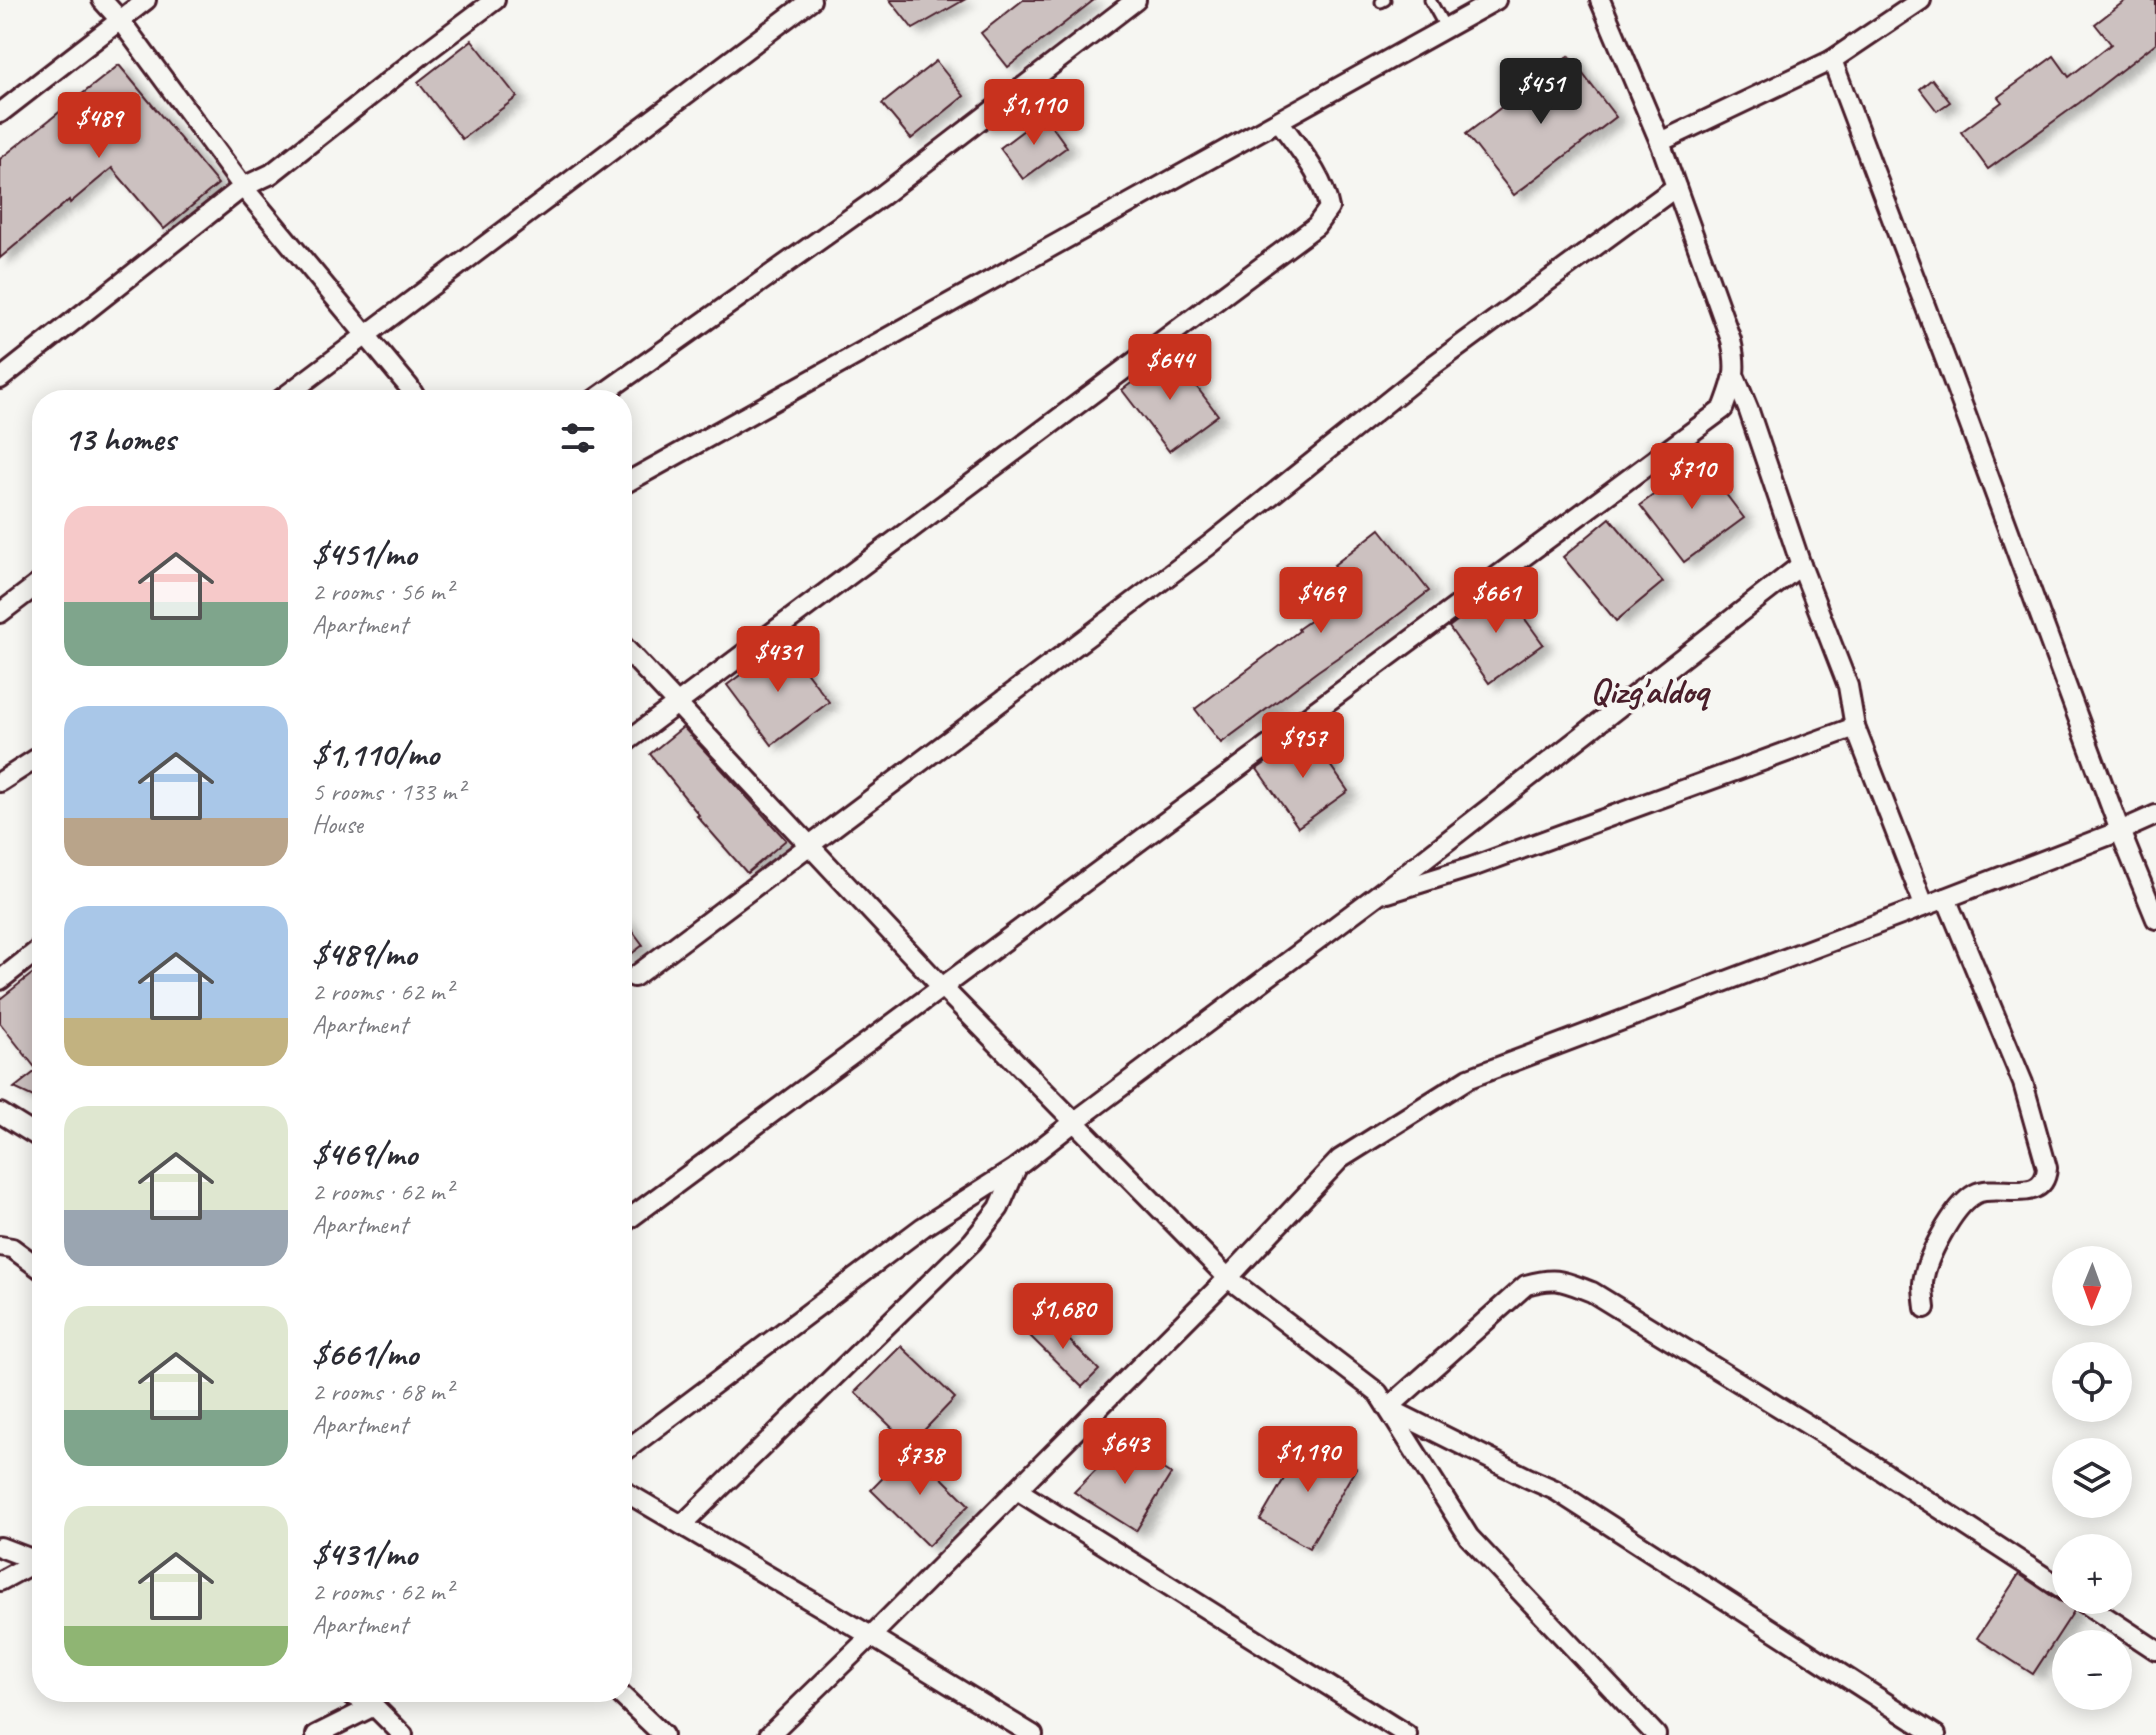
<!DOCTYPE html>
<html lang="en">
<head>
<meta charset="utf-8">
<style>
	:root { --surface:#fff; --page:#f7f7f7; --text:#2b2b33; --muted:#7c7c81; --accent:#c8321e }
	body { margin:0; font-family:Caveat,sans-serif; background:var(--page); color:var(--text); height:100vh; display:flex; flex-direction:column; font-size:30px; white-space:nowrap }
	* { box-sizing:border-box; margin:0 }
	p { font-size:26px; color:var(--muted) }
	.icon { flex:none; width:44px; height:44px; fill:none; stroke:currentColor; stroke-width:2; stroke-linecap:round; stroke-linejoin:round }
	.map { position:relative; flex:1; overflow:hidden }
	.drawer { position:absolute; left:32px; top:390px; width:600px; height:1312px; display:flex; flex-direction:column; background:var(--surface); border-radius:32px; box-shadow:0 4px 20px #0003 }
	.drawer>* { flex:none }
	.needle { width:52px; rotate:181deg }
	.fabs { position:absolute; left:2052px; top:1246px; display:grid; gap:16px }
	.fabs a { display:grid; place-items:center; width:80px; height:80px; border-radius:50%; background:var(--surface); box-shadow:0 4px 20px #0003; font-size:40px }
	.price { position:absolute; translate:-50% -68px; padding:0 18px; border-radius:8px; background:var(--accent); color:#fff; font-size:26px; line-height:52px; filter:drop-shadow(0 2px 4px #0008) }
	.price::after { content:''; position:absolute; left:50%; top:48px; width:24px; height:18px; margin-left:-12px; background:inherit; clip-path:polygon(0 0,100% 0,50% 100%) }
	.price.selected { background:#222; color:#fff }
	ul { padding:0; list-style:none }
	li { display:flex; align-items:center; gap:24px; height:200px; padding:0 32px }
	li span { display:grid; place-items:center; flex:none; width:224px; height:160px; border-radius:24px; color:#555 }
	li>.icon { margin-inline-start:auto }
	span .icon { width:96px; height:96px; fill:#fffc; stroke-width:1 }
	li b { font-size:34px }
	h2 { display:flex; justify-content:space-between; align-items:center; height:96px; padding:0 32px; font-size:34px }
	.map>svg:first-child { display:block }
</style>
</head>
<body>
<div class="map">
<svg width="2156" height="1735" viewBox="0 0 2156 1735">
	<defs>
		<filter id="shadow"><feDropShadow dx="9" dy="5" stdDeviation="4" flood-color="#0004"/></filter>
	</defs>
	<rect width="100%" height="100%" fill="#f6f6f2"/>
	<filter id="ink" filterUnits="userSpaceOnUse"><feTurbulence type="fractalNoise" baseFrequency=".0125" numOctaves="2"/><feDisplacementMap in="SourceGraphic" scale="16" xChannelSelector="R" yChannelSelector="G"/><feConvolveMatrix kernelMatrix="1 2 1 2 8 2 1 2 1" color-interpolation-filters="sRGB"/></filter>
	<g filter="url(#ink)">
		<g fill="#ccc1c0" stroke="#4a1f2b" stroke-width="2" filter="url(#shadow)">
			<path d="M890,0h74l-51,29z"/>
			<path d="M1023,0h71l-86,67 -27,-34z"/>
			<path d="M2126,0h30v43l-77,60 -91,66 -27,-37 41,-30 -4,-5 56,-41 15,21 42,-33 -16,-20z"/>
			<path d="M472,40l45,57 -55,42 -44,-57z"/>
			<path d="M1569,56l47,61 -102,78 -48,-61z"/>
			<path d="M936,61l28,35 -53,43 -29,-35z"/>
			<path d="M119,65l99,119 -54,45 -52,-61 -42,35 -1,-3 -69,58v-99z"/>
			<path d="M1932,79l18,23 -13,9 -17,-22z"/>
			<path d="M1044,115l23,32 -44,32 -23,-31z"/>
			<path d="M1171,353l47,62 -49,36 -47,-61z"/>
			<path d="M1700,460l44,58 -60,44 -44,-57z"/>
			<path d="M1610,518l53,64 -47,39 -53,-64z"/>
			<path d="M1380,529l49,62 -44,34 -67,46 -97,72 -26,-34 104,-78 -1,-2 56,-39 -20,-25z"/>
			<path d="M1502,587l41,57 -54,39 -40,-56z"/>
			<path d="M784,642l45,60 -57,43 -45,-60z"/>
			<path d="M683,727l103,113 -39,33 -50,-57 2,-1 -49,-61z"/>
			<path d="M1308,733l40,58 -50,36 -41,-58z"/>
			<path d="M622,917l21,28 -21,16z"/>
			<path d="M42,966v135l-28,-13 23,-18 -37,-47v-24z"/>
			<path d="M1044,1315l55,55 -17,17 -55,-54z"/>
			<path d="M901,1346l54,52 -45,47 -55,-53z"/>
			<path d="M1307,1439l49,29 -47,80 -49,-28z"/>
			<path d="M1122,1443l49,31 -35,57 -62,-39z"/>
			<path d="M912,1448l57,57 -41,41 -57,-56z"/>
			<path d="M2019,1574l40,27 10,3 5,7 -41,63 -56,-36z"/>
		</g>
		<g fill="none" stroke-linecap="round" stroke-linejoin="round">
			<defs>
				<g id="lane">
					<path d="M1430,0l15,27"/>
					<path d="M1381,2l4,-2"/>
				</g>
				<g id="street">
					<path d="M102,0l18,20 123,167 166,200 8,13"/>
					<path d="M1600,0l60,142"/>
					<path d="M1832,60l114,301 174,470 36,88"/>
					<path d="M0,113l146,-113"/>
					<path d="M1735,377l14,34 52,154 47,121 7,41"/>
					<path d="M0,379l243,-192 28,-13 152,-120 72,-54"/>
					<path d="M280,400l531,-400"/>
					<path d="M594,400l286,-203 256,-197"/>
					<path d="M622,485l874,-485"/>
					<path d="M0,613l42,-32"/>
					<path d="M622,645l319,341 287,292 150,115 91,144 187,198"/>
					<path d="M622,745l694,-519 13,-18c-6,-33 -31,-60 -50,-87"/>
					<path d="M0,782l42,-27"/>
					<path d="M1388,893l84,-26 383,-140 69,178"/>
					<path d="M634,977l574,-431 223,-179 245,-180"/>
					<path d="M0,980l42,-33"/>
					<path d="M0,1113l42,26"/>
					<path d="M622,1224l1101,-815c11,-29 15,-38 8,-69l-71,-198 172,-82 89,-60"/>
					<path d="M0,1246l12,2 30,22"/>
					<path d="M1925,1308c-1,-8 -2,-17 -2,-25 2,-23 30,-77 52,-89 22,-12 69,13 72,-26l-24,-85 -77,-185"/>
					<path d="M622,1453l301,-226 94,-60 57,-45 322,-241 405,-316"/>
					<path d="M622,1490l249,146 162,99"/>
					<path d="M1017,1490l390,245"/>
					<path d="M682,1525l290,-283 27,-34 18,-41"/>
					<path d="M0,1547l42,16"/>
					<path d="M0,1581l37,-20"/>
					<path d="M2080,1600l76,50"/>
					<path d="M346,1692l28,14 29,29"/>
					<path d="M618,1692l45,43"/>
					<path d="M316,1735l58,-29"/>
					<path d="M769,1735l102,-99 357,-358 112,-119 129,-81 477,-180 174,-67 36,-16"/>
					<path d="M1936,1735l-381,-245 -27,-12 -140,-70 138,-123c31,-9 37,-4 66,7l275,169 199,130"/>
				</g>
			</defs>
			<use href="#lane" stroke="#4a1f2b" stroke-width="15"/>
			<use href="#street" stroke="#4a1f2b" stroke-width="24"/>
			<use href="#lane" stroke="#f6f6f2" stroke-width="9"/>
			<use href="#street" stroke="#f6f6f2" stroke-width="18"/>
		</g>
	</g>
	<g text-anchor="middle" stroke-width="8" stroke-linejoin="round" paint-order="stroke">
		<g font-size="36" font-weight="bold" fill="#4a1f2b" stroke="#f6f6f2">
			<text x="1649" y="703">Qizg'aldoq</text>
		</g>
	</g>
</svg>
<div class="fabs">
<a><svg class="needle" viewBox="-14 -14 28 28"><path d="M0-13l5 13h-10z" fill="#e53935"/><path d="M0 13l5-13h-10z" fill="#7c7c81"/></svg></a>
<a><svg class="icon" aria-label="locate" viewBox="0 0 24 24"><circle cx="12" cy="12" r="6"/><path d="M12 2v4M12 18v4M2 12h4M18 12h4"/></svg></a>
<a><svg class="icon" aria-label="layers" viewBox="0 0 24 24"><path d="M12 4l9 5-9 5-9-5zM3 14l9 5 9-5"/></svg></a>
<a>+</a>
<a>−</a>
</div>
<b class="price selected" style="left:1541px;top:126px">$451</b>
<b class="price" style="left:1034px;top:147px">$1,110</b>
<b class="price" style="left:99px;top:160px">$489</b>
<b class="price" style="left:1170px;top:402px">$644</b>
<b class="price" style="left:1692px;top:511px">$710</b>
<b class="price" style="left:1321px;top:635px">$469</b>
<b class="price" style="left:1496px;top:635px">$661</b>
<b class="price" style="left:778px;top:694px">$431</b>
<b class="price" style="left:1303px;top:780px">$957</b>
<b class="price" style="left:1063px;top:1351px">$1,680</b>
<b class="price" style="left:1125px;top:1486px">$643</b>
<b class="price" style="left:1308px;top:1494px">$1,190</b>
<b class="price" style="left:920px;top:1497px">$738</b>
<section class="drawer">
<h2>13 homes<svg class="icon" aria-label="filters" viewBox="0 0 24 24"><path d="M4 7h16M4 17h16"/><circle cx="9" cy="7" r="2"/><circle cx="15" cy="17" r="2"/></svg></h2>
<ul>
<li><span style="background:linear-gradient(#f6c9c9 60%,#7fa58c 0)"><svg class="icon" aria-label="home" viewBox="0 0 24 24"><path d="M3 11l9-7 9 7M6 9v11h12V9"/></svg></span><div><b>$451/mo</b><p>2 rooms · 56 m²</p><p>Apartment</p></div></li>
<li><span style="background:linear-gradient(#a9c7e8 70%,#b9a48a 0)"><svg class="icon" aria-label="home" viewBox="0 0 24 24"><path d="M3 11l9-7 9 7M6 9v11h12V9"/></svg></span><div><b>$1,110/mo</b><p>5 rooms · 133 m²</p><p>House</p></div></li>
<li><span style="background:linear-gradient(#a9c7e8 70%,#c2b280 0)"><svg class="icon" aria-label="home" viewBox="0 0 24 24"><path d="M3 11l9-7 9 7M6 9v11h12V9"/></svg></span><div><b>$489/mo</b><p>2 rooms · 62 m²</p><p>Apartment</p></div></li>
<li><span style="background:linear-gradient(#dfe7d0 65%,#9aa5b1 0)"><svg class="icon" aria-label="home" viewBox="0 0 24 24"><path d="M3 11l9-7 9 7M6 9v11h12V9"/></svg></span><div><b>$469/mo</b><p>2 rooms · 62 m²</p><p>Apartment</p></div></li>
<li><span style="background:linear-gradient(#dfe7d0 65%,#7fa58c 0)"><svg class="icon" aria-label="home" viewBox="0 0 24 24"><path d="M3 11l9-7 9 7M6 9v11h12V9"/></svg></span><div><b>$661/mo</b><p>2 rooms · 68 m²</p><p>Apartment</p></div></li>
<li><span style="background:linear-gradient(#dfe7d0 75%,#8fb573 0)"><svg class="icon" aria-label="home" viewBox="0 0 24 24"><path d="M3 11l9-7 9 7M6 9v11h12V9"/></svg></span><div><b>$431/mo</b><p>2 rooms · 62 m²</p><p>Apartment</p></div></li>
</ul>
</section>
</div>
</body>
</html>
